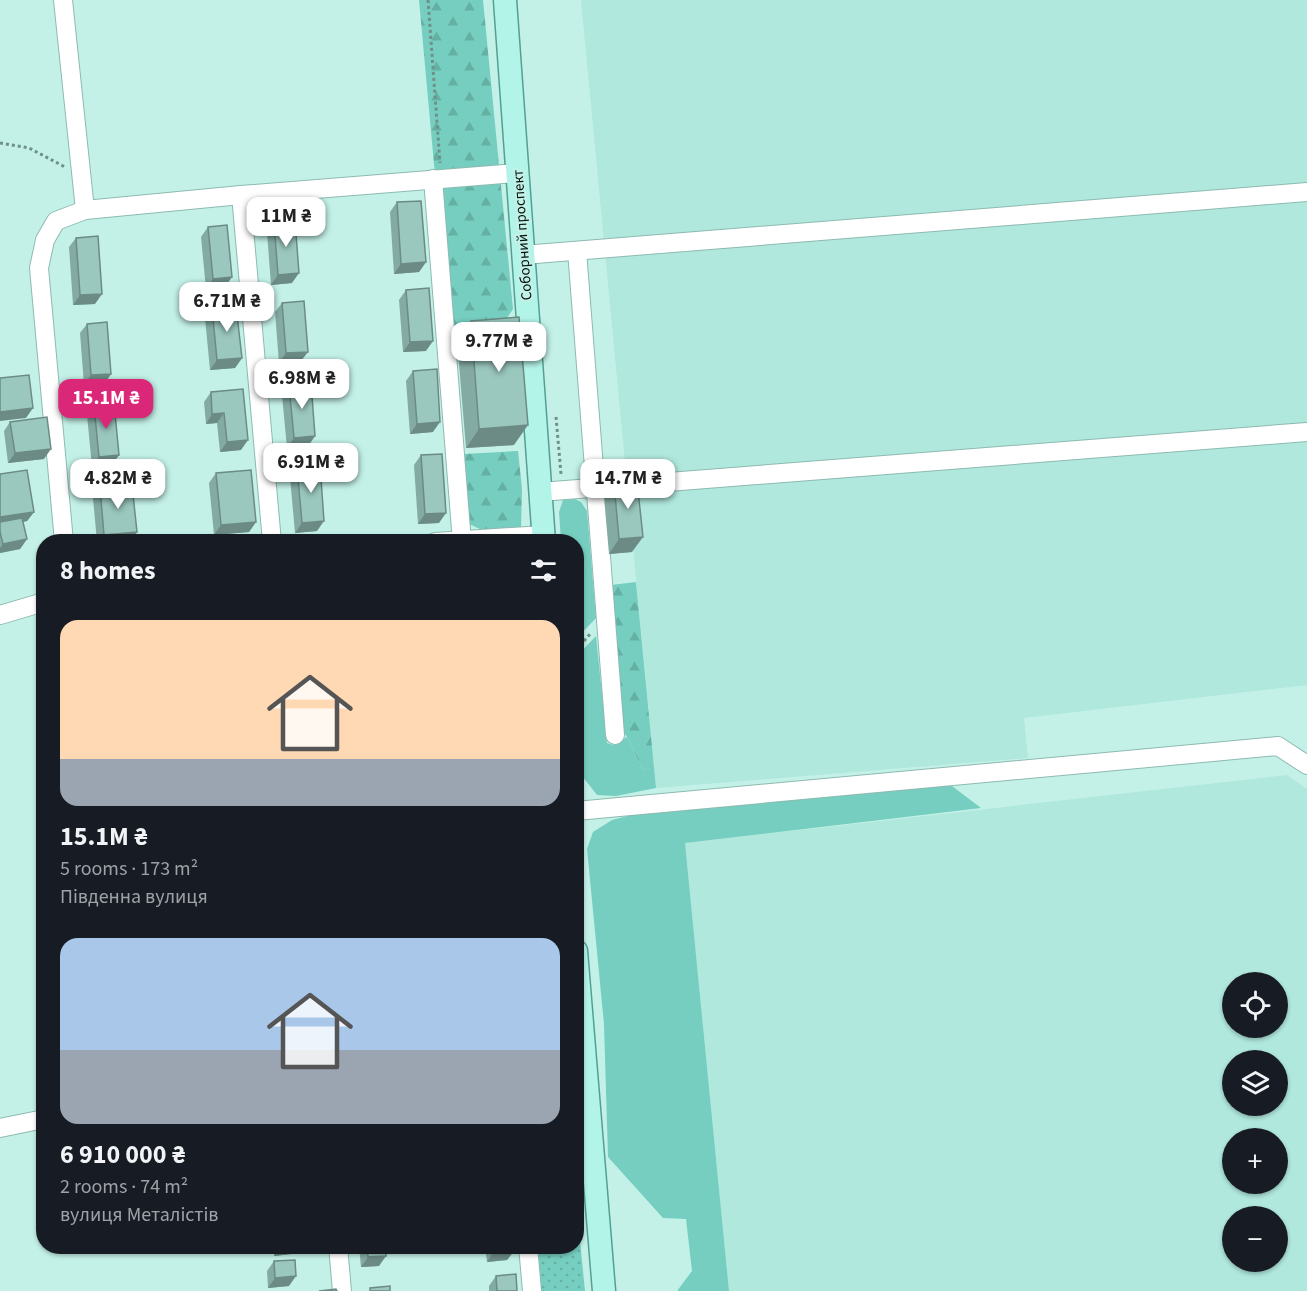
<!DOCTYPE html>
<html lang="en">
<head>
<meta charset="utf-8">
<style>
	:root { --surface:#171b24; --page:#20242c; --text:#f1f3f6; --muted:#9ea1a6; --accent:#db2777 }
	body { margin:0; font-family:"Source Sans 3",sans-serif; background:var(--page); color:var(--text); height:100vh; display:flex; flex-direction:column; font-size:22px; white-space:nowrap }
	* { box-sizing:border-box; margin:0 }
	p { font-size:20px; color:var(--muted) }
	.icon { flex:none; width:33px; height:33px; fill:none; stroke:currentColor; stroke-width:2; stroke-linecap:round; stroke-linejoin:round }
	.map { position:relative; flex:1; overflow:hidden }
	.sheet { position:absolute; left:36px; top:534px; width:548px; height:720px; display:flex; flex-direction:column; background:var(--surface); border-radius:24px; box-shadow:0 2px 4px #0004 }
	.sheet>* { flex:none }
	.tools { position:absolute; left:1222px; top:972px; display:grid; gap:12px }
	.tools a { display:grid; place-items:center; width:66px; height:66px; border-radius:50%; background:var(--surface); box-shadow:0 2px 4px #0004; font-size:30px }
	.price { position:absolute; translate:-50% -51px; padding:0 14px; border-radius:12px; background:#fff; color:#222; font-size:20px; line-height:39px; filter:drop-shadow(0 2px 3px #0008) }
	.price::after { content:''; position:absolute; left:50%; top:36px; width:18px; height:14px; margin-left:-9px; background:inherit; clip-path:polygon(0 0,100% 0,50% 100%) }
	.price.selected { background:var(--accent); color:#fff }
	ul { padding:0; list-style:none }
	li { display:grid; align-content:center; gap:12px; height:318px; padding:0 24px }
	li span { display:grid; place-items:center; height:186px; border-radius:18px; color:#555 }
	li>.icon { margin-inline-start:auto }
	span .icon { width:108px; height:108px; fill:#fffc; stroke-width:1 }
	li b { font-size:26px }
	h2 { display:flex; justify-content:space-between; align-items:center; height:72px; padding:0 24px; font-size:26px }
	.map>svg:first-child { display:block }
</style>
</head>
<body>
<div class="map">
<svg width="1307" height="1291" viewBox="0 0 1307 1291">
	<defs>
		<pattern id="forest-firs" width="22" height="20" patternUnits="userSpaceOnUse" patternTransform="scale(1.5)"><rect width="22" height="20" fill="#75cebf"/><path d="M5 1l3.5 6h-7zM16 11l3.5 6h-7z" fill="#64b0a3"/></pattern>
		<pattern id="park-dots" width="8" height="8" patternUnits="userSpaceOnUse" patternTransform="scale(1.5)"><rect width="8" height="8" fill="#75cebf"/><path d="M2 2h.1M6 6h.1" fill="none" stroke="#64b0a3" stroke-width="1.8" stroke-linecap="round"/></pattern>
	</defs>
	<rect width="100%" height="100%" fill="#c3f1e8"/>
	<g fill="#b0e8dd" fill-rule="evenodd">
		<path d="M581,0h726v685l-283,33 4,40 -372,30z"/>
		<path d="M1287,775l20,14v502h-578l-44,-448zM1233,982h45v46h-45zM1233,1060h45v46h-45zM1233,1138h45v46h-45zM1233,1216h45v46h-45z"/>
	</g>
	<g fill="#75cebf">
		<path d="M575,499l6,3 6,9 9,107 -20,21v-97l-15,-1 -2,-29 4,-12z"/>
		<path d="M596,636l11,107 6,2 14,-8 16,33 11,-3 2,21 -40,8 -19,-1 -18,-23 -3,-32v-83z"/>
		<path d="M948,783l33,25 -296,35 44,448h-52l15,-20 -6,-52 -23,-1 -55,-61 -4,-133 -17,-175 6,-17 19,-12 31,-8z"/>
	</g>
	<g fill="url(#forest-firs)">
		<path d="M419,0h64l30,309 -14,21 -37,1 -10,-8 -17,-148z"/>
		<path d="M518,451l4,38 -1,39 -39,2 -15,-7 -3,-69z"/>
		<path d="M636,582l18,185 -11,3 -16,-33 -7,-11 -9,-141z"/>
	</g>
	<path fill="url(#park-dots)" d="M576,1201l9,90h-49l-4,-44 44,-1z"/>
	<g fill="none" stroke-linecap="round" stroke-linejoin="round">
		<defs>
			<g id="minor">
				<path d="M63,0l22,210"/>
				<path d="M433,179l29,363"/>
				<path d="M241,195l31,347"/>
				<path d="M577,251l38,484"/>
				<path d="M523,255l784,-63"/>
				<path d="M540,492l767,-60"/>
				<path d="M64,542l-25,-274 6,-28 11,-19 29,-11 156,-15 276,-22"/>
				<path d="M435,542l108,-7"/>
				<path d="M0,615l44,-13"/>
				<path d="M576,811l702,-65 29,19"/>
				<path d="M0,1128l44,-9"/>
				<path d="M338,1246l4,45"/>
				<path d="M528,1246l4,45"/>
			</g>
			<g id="major">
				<path d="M505,0l39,542"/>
				<path d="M576,951l28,340"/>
			</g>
		</defs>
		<use href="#minor" stroke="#8dbab1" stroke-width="20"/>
		<use href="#major" stroke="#549f93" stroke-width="25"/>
		<g stroke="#6f9089" stroke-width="3" stroke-dasharray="3 3" stroke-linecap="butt">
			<path d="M428,0l12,163"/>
			<path d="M0,143l29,5 36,19"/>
			<path d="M556,417l5,57"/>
			<path d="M576,650l15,-17"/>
		</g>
		<use href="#minor" stroke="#fff" stroke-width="18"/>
		<use href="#major" stroke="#b3f4e9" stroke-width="22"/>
	</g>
	<g fill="#84aba3">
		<path d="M397,202l29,60 -7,10 -25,2 -4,-62z"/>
		<path d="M274,222l18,61 -21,2 -4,-53z"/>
		<path d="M208,227l17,60 -19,2 -5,-52z"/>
		<path d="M76,238l19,66 -22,1 -4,-58z"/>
		<path d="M406,290l20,61 -23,1 -4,-52z"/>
		<path d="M282,303l19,58 -22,2 -4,-51z"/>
		<path d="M212,308l30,50 -7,10 -25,2 -5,-52z"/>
		<path d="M471,321l43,124 -48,3 -9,-108z"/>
		<path d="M87,324l24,50 -7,10 -20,1 -4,-52z"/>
		<path d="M413,371l20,61 -23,2 -4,-53z"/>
		<path d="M289,385l26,51 -7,10 -21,2 -5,-53z"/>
		<path d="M243,389l-2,61 -21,2 -3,-29 -11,1 -2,-22 7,-10z"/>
		<path d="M94,405l25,50 -7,10 -20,2 -5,-52z"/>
		<path d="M10,422l34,37 -36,4 -4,-32z"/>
		<path d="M421,455l18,68 -21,1 -4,-59z"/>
		<path d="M297,467l20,64 -22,2 -5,-56z"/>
		<path d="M216,473l40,49 -7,10 -35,3 -5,-52z"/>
		<path d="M0,474l34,38 -7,9 -4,1 4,17 -7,10 -20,4z"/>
		<path d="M614,483l18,69 -23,2 -5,-57z"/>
		<path d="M100,488l37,44 -6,10h-34l-4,-44z"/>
		<path d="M274,1246h55l-3,4 -52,6z"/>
		<path d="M359,1246h27l-7,20 -18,1z"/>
		<path d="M485,1246h28l1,5 -7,9 -20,2z"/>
		<path d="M274,1261l15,25 -21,2 -1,-17z"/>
		<path d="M496,1276l21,15h-28v-5z"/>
	</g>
	<g fill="#6c8b85">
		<path d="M426,262l-7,10 -25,2 7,-10z"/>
		<path d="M299,273l-7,10 -21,2 7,-10z"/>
		<path d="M232,277l-7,10 -19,2 7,-10z"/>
		<path d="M102,294l-7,10 -22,1 7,-10z"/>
		<path d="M433,341l-7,10 -23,1 7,-10z"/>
		<path d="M308,352l-7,9 -22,2 7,-10z"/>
		<path d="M242,358l-7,10 -25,2 7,-10z"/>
		<path d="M111,374l-7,10 -20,1 7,-10z"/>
		<path d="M33,408l-7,10 -26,3v-9z"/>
		<path d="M224,413l-7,10 -11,1 6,-10z"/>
		<path d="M440,422l-7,10 -23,2 7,-10z"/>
		<path d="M528,425l-14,20 -48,3 13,-19z"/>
		<path d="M315,436l-7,10 -21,2 7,-10z"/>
		<path d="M248,440l-7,10 -21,2 7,-10z"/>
		<path d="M51,449l-7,10 -36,4 7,-10z"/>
		<path d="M119,455l-7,10 -20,2 7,-10z"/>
		<path d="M34,512l-7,9 -27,5v-9z"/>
		<path d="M446,513l-7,10 -21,1 7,-10z"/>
		<path d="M324,521l-7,10 -22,2 7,-10z"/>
		<path d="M256,522l-7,10 -35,3 7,-10z"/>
		<path d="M137,532l-6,10h-31l4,-7z"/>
		<path d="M643,537l-11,15 -23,2 10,-15z"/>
		<path d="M27,539l-7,10 -20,4v-5l3,-4z"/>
		<path d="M281,1246h48l-3,4 -52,6z"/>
		<path d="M514,1251l-7,9 -20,2 6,-10z"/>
		<path d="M386,1256l-7,10 -18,1 7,-10z"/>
		<path d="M296,1276l-7,10 -21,2 7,-10z"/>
	</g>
	<g fill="#9ac7be" stroke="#6c8b85" stroke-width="1.5">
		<path d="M421,201l5,61 -25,2 -4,-62z"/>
		<path d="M295,221l4,52 -21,2 -4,-53z"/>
		<path d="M227,225l5,52 -19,2 -5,-52z"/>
		<path d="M98,236l4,58 -22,1 -4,-57z"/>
		<path d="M429,288l4,53 -23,1 -4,-52z"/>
		<path d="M304,301l4,51 -22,1 -4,-50z"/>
		<path d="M236,306l6,52 -25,2 -5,-52z"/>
		<path d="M519,317l9,108 -49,4 -8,-108z"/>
		<path d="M107,322l4,52 -20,1 -4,-51z"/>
		<path d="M437,369l3,53 -23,2 -4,-53z"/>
		<path d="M29,375l4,33 -33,4v-34z"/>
		<path d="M311,383l4,53 -21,2 -5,-53z"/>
		<path d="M243,389l5,51 -21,2 -3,-29 -12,1 -1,-22z"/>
		<path d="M114,403l5,52 -20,2 -5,-52z"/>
		<path d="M47,417l4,32 -36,4 -5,-31z"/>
		<path d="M442,454l4,59 -21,1 -4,-59z"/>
		<path d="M320,465l4,56 -22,2 -5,-56z"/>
		<path d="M27,470l7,42 -34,5v-43z"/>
		<path d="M251,470l5,52 -35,3 -5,-52z"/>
		<path d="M637,481l6,56 -24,2 -5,-56z"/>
		<path d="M132,485l5,47 -33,3 -4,-47z"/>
		<path d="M22,518l5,21 -24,5 -3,-12v-10z"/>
		<path d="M367,1246h19v10l-18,1z"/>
		<path d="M493,1246h20l1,5 -21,1z"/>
		<path d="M295,1260l1,16 -21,2 -1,-17z"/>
		<path d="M516,1274l1,17h-20l-1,-15z"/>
		<path d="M390,1286v5h-20v-3z"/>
		<path d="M336,1289l1,2h-18z"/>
	</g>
	<g text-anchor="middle" stroke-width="4.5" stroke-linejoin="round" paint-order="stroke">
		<g font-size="15" fill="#02110e" stroke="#c3f1e8">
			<text transform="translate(522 235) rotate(-94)" y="5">Соборний проспект</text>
		</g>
	</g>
</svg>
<div class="tools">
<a><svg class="icon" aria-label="locate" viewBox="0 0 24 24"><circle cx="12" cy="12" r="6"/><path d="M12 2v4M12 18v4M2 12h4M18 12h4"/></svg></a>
<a><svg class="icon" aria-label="layers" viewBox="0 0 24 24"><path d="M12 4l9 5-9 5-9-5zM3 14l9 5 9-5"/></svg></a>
<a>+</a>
<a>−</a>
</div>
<b class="price" style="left:286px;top:248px">11M ₴</b>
<b class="price" style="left:227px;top:333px">6.71M ₴</b>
<b class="price" style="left:499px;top:373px">9.77M ₴</b>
<b class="price" style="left:302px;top:410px">6.98M ₴</b>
<b class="price selected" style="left:106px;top:430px">15.1M ₴</b>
<b class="price" style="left:311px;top:494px">6.91M ₴</b>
<b class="price" style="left:118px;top:510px">4.82M ₴</b>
<b class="price" style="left:628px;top:510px">14.7M ₴</b>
<section class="sheet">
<h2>8 homes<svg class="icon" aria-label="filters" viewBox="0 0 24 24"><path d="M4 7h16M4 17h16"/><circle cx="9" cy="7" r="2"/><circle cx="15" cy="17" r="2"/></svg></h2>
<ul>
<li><span style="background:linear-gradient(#ffd9b3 75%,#9aa5b1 0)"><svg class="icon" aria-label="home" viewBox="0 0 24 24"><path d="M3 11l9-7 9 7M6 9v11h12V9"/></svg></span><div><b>15.1M ₴</b><p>5 rooms · 173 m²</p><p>Південна вулиця</p></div></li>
<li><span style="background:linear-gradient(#a9c7e8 60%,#9aa5b1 0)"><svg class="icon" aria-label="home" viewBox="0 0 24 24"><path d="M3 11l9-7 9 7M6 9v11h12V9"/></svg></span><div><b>6 910 000 ₴</b><p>2 rooms · 74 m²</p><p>вулиця Металістів</p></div></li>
</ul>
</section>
</div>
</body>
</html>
